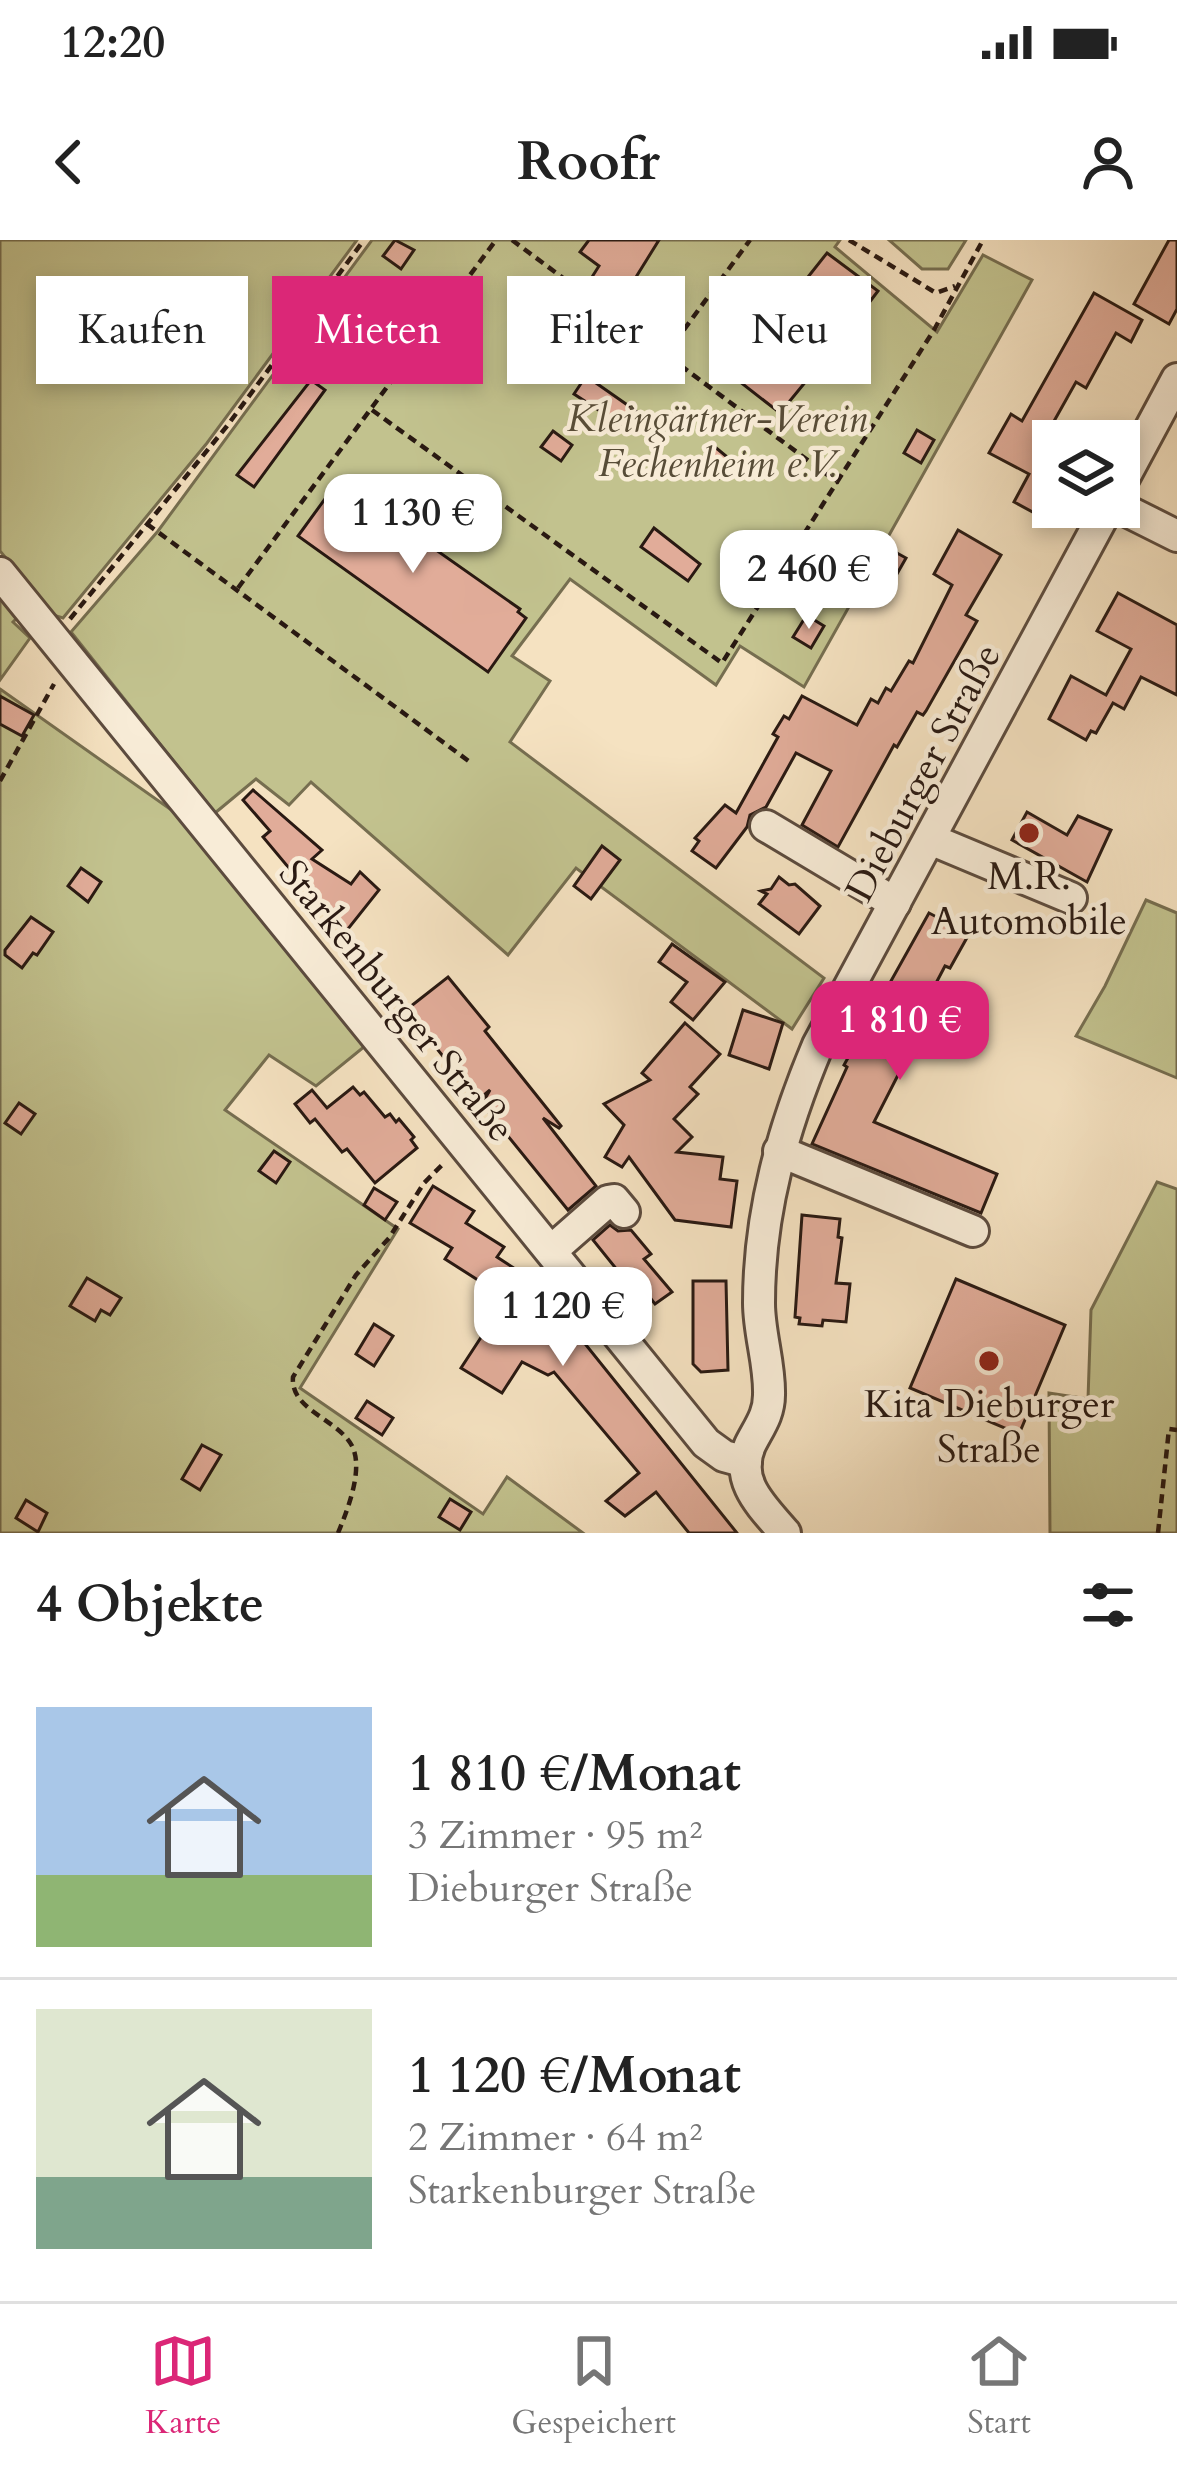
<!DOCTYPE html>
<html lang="de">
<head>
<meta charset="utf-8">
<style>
	:root { --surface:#fff; --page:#f2f2f2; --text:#222; --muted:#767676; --line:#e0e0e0; --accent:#db2777 }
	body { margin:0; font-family:Cardo,serif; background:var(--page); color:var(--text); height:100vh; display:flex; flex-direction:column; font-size:45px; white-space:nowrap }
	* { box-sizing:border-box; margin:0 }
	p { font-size:39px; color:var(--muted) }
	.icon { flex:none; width:66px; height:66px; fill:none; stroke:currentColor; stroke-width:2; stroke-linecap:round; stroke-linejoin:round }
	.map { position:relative; height:1293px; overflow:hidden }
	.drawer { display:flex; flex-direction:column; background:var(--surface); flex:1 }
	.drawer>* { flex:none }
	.hud { position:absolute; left:36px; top:36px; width:1107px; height:108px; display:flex; gap:24px }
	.buttons { position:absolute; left:1032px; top:180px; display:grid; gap:24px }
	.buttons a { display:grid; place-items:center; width:108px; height:108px; border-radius:0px; background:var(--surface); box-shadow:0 6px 18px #0003; font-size:60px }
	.price { position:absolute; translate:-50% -102px; padding:0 27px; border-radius:24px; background:#fff; color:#222; font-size:39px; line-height:78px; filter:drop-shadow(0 3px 6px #0008) }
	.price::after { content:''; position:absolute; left:50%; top:72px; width:36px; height:27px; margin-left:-18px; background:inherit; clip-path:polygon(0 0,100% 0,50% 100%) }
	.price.current { background:var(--accent); color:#fff }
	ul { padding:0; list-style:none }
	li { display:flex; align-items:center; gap:36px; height:300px; padding:0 36px }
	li+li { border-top:3px solid var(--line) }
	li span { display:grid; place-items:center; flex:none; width:336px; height:240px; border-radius:0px; color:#555 }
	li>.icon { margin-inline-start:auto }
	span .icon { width:144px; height:144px; fill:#fffc; stroke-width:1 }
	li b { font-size:51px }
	h2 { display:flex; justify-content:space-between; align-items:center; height:144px; padding:0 36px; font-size:51px }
	.tag { padding:0 42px; border-radius:0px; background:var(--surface); box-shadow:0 6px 18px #0003; font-size:42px; line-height:108px }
	.tag.current { background:var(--accent); color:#fff }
	.status { display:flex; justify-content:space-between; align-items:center; height:84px; padding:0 60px; background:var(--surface); direction:ltr }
	.status svg { height:33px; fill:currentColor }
	header { display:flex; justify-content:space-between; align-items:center; height:156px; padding:0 36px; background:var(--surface); font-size:54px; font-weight:700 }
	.dock { display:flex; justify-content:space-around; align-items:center; height:168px; border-top:3px solid var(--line); background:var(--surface); font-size:33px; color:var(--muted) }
	.dock a { display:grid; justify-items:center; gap:6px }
	.dock .current { color:var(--accent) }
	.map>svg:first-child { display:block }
</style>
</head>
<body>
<div class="status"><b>12:20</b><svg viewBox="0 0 49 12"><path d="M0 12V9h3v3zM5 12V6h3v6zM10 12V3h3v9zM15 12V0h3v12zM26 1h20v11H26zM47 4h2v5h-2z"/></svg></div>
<header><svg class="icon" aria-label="back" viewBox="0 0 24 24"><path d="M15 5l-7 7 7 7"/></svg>Roofr<svg class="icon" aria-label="person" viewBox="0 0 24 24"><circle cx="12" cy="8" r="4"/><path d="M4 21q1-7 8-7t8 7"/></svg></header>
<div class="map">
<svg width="1177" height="1293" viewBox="0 0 1177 1293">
	<rect width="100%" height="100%" fill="#f5e2c1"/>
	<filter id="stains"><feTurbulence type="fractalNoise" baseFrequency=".00167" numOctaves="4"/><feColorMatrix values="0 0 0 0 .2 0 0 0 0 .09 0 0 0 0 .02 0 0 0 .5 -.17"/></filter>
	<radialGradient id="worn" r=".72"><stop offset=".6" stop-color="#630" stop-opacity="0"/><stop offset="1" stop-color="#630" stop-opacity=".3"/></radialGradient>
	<g fill="#c2c28e" stroke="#766e50" stroke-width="3">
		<path d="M0,0h357l-150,203 -144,175 -10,-3 -53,-64z"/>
		<path d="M372,0h468l-5,7 102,85 46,-77 49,25 -228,407 -64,-41 -24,39 -146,-106 -58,77 38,25 -40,61 314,236 -32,51 -216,-161 -68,87 -197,-173 -22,23 -33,-26 -41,34 -144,-181 87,-101z"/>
		<path d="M889,0h77l-18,29h-26z"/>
		<path d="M0,347l21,27 -8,8 17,16 -30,42z"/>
		<path d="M0,449l197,139 173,214 -54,44 -47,-31 -44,55 173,119 -98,159 183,126 24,-37 76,56h-583z"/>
		<path d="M1146,660l31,13v165l-101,-42 29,-50z"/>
		<path d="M1157,942l20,7v344h-127l-1,-140 39,6 3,-89z"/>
	</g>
	<g fill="#e1ac99" stroke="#291912" stroke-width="3">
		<path d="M395,0l19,10 -13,19 -18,-13z"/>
		<path d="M589,0h70l-36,58 -31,-21 7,-11 -19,-14z"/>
		<path d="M1169,0h8v69l-8,15 -35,-20z"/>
		<path d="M827,13l51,38 -13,17 -5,-4 -35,54 -45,55 -45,-35 50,-72z"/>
		<path d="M1094,53l48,27 -11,22 -15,-9 -30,55 -10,-6 -23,41v100l-39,-21 15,-28 -40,-21 22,-39 11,7z"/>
		<path d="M586,136l50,35 -10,17 -52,-34z"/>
		<path d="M311,140l14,10 -71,97 -17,-12z"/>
		<path d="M917,190l17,10 -13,23 -17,-10z"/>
		<path d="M553,191l19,14 -11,16 -20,-14z"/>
		<path d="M715,207l17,14 -13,17 -17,-14z"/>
		<path d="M338,241l182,128 -2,3 8,6 -38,54 -190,-136z"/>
		<path d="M654,288l46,36 -12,17 -47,-34z"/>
		<path d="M958,290l43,25 -35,60 11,6 -51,90 -3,4 -6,-3 -20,35 -3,-2 -56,102 -36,-22 29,-54 -35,-18 -30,54 -16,8 -3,12 -31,41 -24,-17 7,-10 -4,-3 30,-33 11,8 42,-76 -5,-3 11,-18 5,3 13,-23 55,29 14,-26 7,4 8,-15 5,3 18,-30 4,2 39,-78 -18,-11z"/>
		<path d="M886,307l20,11 -17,30 -20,-12z"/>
		<path d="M1118,353l59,32v70l-36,-18 -17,32 -11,-6 -17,30 -5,-2 -5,9 -37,-21 22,-43 35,19 25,-46 -34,-18z"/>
		<path d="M811,378l13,8 -13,22 -18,-11 10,-16z"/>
		<path d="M0,456l34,19 -12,21 -22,-12z"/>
		<path d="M253,550l69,60 -10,9 39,25 9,-12 19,18 -35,44 -81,-97 7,-6 -27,-31z"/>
		<path d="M1027,572l40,23 11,-19 33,14 -24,52 -75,-42z"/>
		<path d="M602,606l18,14 -29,39 -17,-13z"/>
		<path d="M81,628l20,14 -13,20 -20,-16z"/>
		<path d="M779,637l10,8 6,-1 25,22 -21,28 -40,-30 8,-10 -6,-3 10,-2z"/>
		<path d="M929,673l40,21 -19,34 -5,-2 -11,21 -7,-3 -21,40 14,8 -46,90 123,52 -16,39 -169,-69 35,-77 -3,-2z"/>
		<path d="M31,677l22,15 -16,23 -4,-2 -11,15 -17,-13v-5z"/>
		<path d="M672,704l53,38 -32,38 -22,-18 16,-20 -28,-20z"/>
		<path d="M448,737l41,50 -4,4 76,95 -2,2 -16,-10 53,68 -28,24 -86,-106 8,-14 -12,10 -72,-90z"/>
		<path d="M743,770l40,13 -14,46 -40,-14z"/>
		<path d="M685,783l35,31 -30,33 8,7 -24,25 18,18 -15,15 46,5 -3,22 17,2 -6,46 -56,-7 -46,-63 -7,10 -17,-10 19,-32 -20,-21 46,-24 -8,-7z"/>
		<path d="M353,847l7,8 4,-3 21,25 5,-3 6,8 3,-3 15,18 -3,3 6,8 -42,35 -28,-34 -5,3 -27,-33 -5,4 -15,-19 17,-14 15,18z"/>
		<path d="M19,863l16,11 -14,20 -16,-11z"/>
		<path d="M274,911l16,11 -14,21 -17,-12z"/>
		<path d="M433,946l41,25 -8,12 38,24 -7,10 35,23 -19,30 25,16 32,-1 167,208h-48l-33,-41 -31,24 -19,-15 33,-28 -85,-101 -6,3 -26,-13 -20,31 -41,-25 32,-49 -14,-9 7,-10 -6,-4 4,-6 -6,-3 3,-5 -36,-23 7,-11 -42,-25z"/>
		<path d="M374,948l23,14 -12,18 -21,-15z"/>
		<path d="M802,975l38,4 -2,18 4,1 -6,45 14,1 -4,38 -23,-2 -1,6 -23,-2 1,-6 -5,-1z"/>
		<path d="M610,985l8,6 13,-1 20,24 -7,5 28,33 -17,12 -26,-33 -7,5 -29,-36z"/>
		<path d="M87,1038l34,20 -11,17 -9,-5 -6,11 -25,-15z"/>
		<path d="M956,1039l109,46 -46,109 -109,-46z"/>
		<path d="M693,1041h33l2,89 -27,2 -8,-8z"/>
		<path d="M374,1084l19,12 -19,30 -18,-12z"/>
		<path d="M367,1161l26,17 -11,17 -26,-17z"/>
		<path d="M202,1205l19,10 -21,35 -18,-11z"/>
		<path d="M450,1259l21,13 -11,18 -21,-13z"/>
		<path d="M26,1260l21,13 -9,19 -22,-14z"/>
	</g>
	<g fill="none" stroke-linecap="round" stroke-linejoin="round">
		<defs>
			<g id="minor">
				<path d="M1119,247l58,-108"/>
				<path d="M1119,267l58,29"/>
				<path d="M0,333l706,870 18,13 22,6"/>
				<path d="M766,586l129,77"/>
				<path d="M930,599l141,59"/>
				<path d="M779,911l194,80"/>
				<path d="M551,1011l57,-50 6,-1 10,12"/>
				<path d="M785,1293c-22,-26 -51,-51 -35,-88 9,-18 19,-30 19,-50 1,-31 -10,-61 -10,-92 0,-91 24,-175 59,-258l290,-538"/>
			</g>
		</defs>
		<use href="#minor" stroke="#5c4b3e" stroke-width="36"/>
		<g stroke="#291912" stroke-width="4.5" stroke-dasharray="9 6" stroke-linecap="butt">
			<path d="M512,0l325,242 97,-152 49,-90"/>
			<path d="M849,0l87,53 19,-7"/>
			<path d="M666,114l84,-114"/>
			<path d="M372,170l350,253 115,-181"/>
			<path d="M147,284l323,238"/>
			<path d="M238,348l258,-348"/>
			<path d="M70,379l157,-193 137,-186"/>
			<path d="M0,541l54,-97"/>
			<path d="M338,1293c9,-22 25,-61 15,-85 -12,-28 -63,-37 -60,-71l63,-102 33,-37 35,-55 18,-18"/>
			<path d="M1158,1293l11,-104 8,1"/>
		</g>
		<use href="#minor" stroke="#f8ecd7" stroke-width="30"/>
	</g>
	<g fill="#8f2418" stroke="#f8ecd7" stroke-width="4.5">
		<circle cx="1029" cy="593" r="12"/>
		<circle cx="989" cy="1121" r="12"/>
	</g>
	<g text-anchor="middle" stroke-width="9" stroke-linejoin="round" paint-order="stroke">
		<g font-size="39" font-style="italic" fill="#574c37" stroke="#f8ecd7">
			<text x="717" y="191">Kleingärtner-Verein<tspan x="717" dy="45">Fechenheim e.V.</tspan></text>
		</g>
		<g font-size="39" fill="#291912" stroke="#f8ecd7">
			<text transform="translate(922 532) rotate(-62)" y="14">Dieburger Straße</text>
			<text transform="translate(398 760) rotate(51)" y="14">Starkenburger Straße</text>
		</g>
		<g font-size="39" fill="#291912" stroke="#f8ecd7">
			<text x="1029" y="649">M.R.<tspan x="1029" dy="45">Automobile</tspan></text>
			<text x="989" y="1177">Kita Dieburger<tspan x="989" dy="45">Straße</tspan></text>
		</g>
	</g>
	<rect width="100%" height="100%" filter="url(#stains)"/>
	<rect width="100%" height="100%" fill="url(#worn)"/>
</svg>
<div class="buttons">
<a><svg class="icon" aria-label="layers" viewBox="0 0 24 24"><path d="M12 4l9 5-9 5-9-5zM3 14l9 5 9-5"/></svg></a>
</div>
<b class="price" style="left:413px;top:336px">1 130 €</b>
<b class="price" style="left:809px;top:392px">2 460 €</b>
<b class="price current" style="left:900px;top:843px">1 810 €</b>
<b class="price" style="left:563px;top:1129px">1 120 €</b>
<div class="hud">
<a class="tag">Kaufen</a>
<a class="tag current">Mieten</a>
<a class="tag">Filter</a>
<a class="tag">Neu</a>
</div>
</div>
<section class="drawer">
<h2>4 Objekte<svg class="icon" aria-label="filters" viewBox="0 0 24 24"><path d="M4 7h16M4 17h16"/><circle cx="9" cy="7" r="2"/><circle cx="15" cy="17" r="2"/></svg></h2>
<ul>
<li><span style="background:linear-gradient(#a9c7e8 70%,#8fb573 0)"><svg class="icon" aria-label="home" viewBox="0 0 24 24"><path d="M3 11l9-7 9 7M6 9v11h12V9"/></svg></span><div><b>1 810 €/Monat</b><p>3 Zimmer · 95 m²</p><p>Dieburger Straße</p></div></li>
<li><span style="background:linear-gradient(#dfe7d0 70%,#7fa58c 0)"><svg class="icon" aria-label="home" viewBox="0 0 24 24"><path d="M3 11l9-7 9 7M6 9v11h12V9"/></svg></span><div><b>1 120 €/Monat</b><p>2 Zimmer · 64 m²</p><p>Starkenburger Straße</p></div></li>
</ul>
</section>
<nav class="dock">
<a class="current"><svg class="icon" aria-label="map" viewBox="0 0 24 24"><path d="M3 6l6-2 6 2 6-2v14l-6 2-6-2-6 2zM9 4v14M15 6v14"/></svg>Karte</a>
<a><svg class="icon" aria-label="saved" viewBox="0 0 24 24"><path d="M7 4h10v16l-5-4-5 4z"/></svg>Gespeichert</a>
<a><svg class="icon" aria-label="home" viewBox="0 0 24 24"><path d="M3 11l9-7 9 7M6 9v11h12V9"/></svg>Start</a>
</nav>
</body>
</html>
